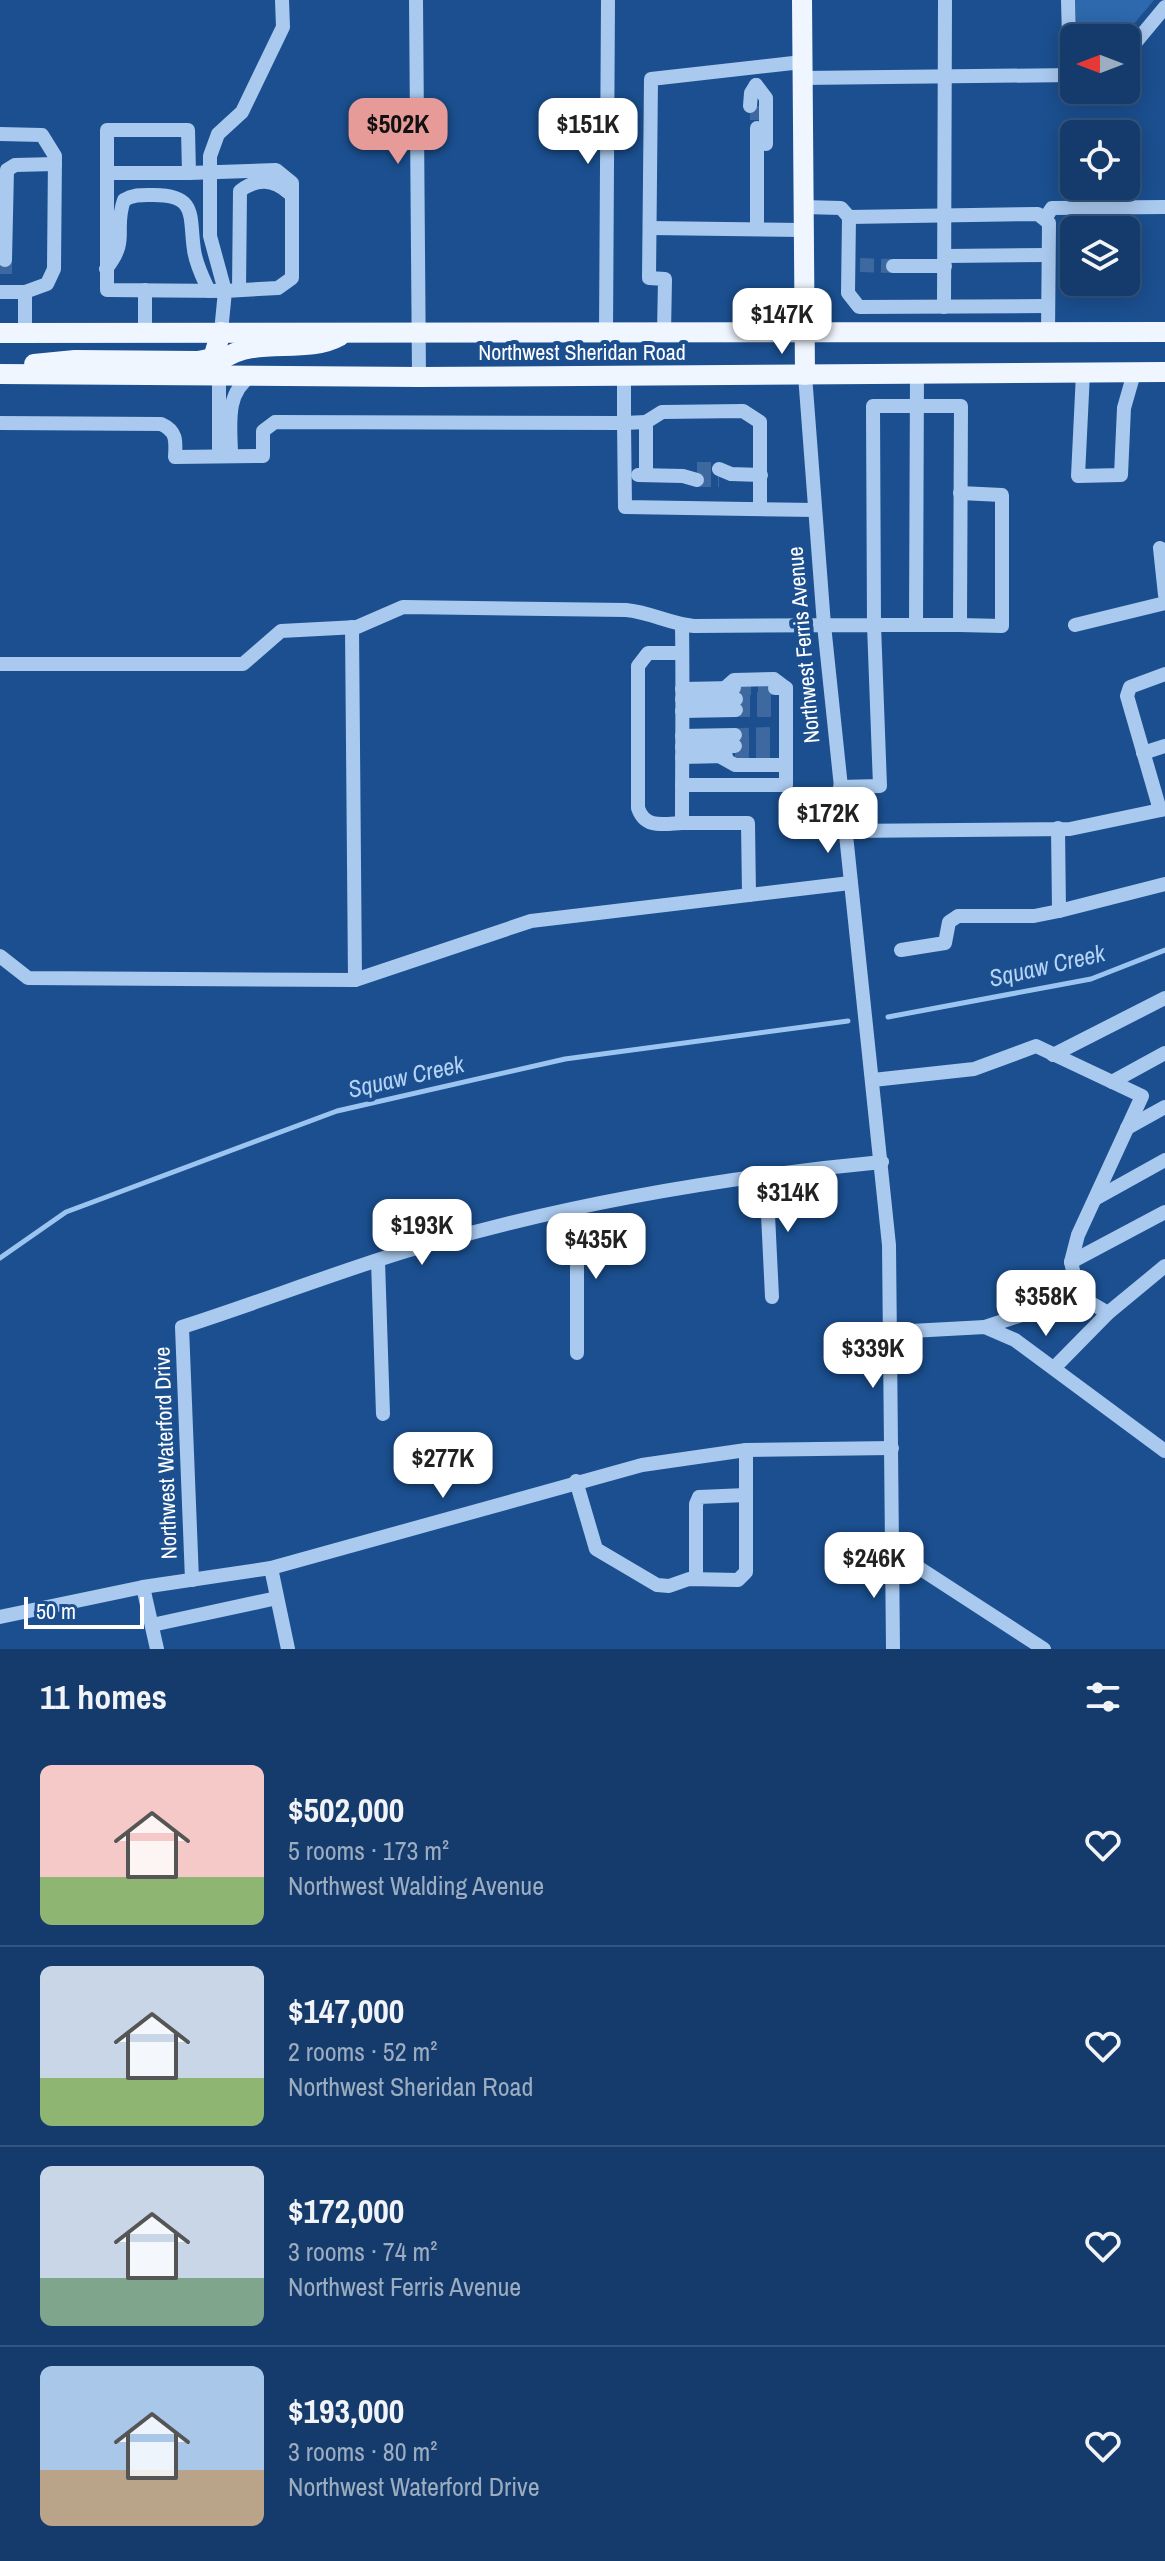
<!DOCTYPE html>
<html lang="en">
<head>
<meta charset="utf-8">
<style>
	:root { --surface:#143b6b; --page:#214673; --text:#f1f3f6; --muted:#9dadc1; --line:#33557e; --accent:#e69b98 }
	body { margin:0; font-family:"Archivo Narrow",sans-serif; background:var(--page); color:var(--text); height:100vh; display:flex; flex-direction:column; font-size:30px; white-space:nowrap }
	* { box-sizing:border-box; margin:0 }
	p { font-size:26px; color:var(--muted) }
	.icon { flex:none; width:44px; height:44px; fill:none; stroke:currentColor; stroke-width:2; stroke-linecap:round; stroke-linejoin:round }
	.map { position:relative; height:1649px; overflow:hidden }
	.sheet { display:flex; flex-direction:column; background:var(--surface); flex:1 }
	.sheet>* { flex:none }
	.needle { width:52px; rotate:270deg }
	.tools { position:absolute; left:1060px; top:24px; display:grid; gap:16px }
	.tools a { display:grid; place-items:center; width:80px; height:80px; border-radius:12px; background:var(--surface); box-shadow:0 4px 20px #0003,0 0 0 2px var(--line); font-size:40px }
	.scale { position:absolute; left:24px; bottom:20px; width:120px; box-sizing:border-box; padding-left:8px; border:4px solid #fff; border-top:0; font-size:22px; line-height:28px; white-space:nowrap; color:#fff; -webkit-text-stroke:6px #1b4f8f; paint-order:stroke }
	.price { position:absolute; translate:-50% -68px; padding:0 18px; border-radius:16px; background:#fff; color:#222; font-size:26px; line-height:52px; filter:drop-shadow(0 2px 4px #0008) }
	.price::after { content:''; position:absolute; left:50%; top:48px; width:24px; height:18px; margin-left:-12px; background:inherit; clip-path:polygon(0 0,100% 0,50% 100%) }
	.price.current { background:var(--accent); color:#111 }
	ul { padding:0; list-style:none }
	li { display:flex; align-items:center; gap:24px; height:200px; padding:0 40px }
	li+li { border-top:2px solid var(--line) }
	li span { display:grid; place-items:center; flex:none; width:224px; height:160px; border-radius:12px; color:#555 }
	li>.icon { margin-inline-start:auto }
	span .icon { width:96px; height:96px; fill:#fffc; stroke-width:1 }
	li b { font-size:34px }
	h2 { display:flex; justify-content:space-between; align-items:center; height:96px; padding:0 40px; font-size:34px }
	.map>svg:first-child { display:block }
</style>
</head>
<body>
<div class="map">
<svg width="1165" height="1649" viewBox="0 0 1165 1649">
	<rect width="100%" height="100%" fill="#1b4f8f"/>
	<path fill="#2e69ad" d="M1075,0h79l-32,38h-45z"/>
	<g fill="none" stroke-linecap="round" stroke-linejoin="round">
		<g stroke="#9cc4f0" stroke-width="5">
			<path d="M888,1017l203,-38 74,-29"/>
			<path d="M0,1258l66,-46 271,-101 228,-52 283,-38"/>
		</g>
		<g stroke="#3d69a0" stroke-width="14" stroke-dasharray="14 7" stroke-linecap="butt">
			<path d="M757,106v22"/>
			<path d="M5,260v15"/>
			<path d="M860,265l33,1"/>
			<path d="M697,469h22"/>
			<path d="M697,480h22"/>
			<path d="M737,688h38"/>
			<path d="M736,699h38"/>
			<path d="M736,710h38"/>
			<path d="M735,735l39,-1"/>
			<path d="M735,746l39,-1"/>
			<path d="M735,756l39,-1"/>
		</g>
		<g stroke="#a9c9ee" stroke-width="14">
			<path d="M416,0l3,377"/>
			<path d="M1068,0l2,76"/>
			<path d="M1126,54l39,-47"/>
			<path d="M802,78l272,-3"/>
			<path d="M756,85l10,13v46"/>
			<path d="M750,106l1,-13 5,-8"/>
			<path d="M757,128v100"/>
			<path d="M0,134l42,1 13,21 -1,113 -7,15 -22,8"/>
			<path d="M107,173h82l-1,-43h-81v160l118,1 -15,-55v-80l8,-22 24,-22 41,-85 -1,-27"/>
			<path d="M189,173l87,-3 16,13v95l-14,10 -53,3 -4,41"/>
			<path d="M803,207l38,1 8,9 189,-3 11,9 -1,109"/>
			<path d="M849,217l-1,76 11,14 189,-1"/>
			<path d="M1046,217l6,-9 113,-1"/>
			<path d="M650,228l153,2"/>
			<path d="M945,256l103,-1"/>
			<path d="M5,260l2,-90 8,-5 40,-1"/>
			<path d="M893,266h52"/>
			<path d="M106,269c24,-30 7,-38 18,-69 10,-6 19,-5 30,-5 44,0 35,22 40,55 2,15 9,28 15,41"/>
			<path d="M145,290v43"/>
			<path d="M239,290l1,-99c17,-13 33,-12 49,2"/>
			<path d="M0,292h25v41"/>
			<path d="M944,307l1,-307"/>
			<path d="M606,333l2,-333"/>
			<path d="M664,333l1,-54 -16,-1 2,-199 151,-17"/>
			<path d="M1083,373l-5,103 43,-1 3,-67 10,-35"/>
			<path d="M805,375l19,250 65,620 4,404"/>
			<path d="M646,422l-22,1 1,84 190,3"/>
			<path d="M0,423l161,1c16,7 15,17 14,33l88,-1v-25l12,-9 349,1v-47"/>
			<path d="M219,456v-79"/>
			<path d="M231,456c0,-29 -7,-62 20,-80"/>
			<path d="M719,469l12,5 30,1"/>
			<path d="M638,475l45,1 14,4"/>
			<path d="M646,475v-53l16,-10 81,-1 17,11v86"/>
			<path d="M1160,548l5,47"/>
			<path d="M682,625c1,66 0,132 0,198 -19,1 -37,6 -44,-15v-142l10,-13h34"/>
			<path d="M916,625l1,-251"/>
			<path d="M960,625l42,1v-131l-42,-2"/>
			<path d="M1075,625l90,-22"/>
			<path d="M0,664h243l38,-33 76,-4 46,-20 223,3c24,2 44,14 68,16l180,-1 -1,-219h88l-1,219h-86l6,161 -40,1"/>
			<path d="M725,688l9,-8 40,-1 12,9"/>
			<path d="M682,689l52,-1"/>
			<path d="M682,699h54"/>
			<path d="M682,711l54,-1"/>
			<path d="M682,736l53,-1"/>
			<path d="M682,747l53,-1"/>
			<path d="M1143,753l22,-7"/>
			<path d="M719,756l16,9h51"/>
			<path d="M682,757l44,-1"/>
			<path d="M682,785h104v-97h-11"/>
			<path d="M1160,810l-33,-114 3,-9 35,-13"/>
			<path d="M682,823h66l1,72"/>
			<path d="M1058,828l1,83 106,-27"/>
			<path d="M845,831l225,-2 95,-20"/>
			<path d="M901,950l44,-7 4,-21 9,-6h76l25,-5"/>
			<path d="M0,956l28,22 327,2 -3,-353"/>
			<path d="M355,980l176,-59 319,-38"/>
			<path d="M1053,1055l112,-57"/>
			<path d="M873,1080l101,-11 62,-23 106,50 -64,139 -7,27 8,34"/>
			<path d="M1112,1082l53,-29"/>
			<path d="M1127,1128l38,-21"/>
			<path d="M766,1173l6,124"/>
			<path d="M1095,1199l70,-39"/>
			<path d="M378,1261l5,153"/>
			<path d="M1071,1262l94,-50"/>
			<path d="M985,1327l94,-31 29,17"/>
			<path d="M892,1332l93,-5 30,13 150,111"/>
			<path d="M577,1353v-144"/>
			<path d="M1055,1367l53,-54 57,-47"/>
			<path d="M576,1481l20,68 61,36 12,1 20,-7 49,1 8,-8v-122"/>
			<path d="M893,1551l151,98"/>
			<path d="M271,1568l17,81"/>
			<path d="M696,1579v-75l3,-7 47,-2"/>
			<path d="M192,1580l-10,-253c75,-24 149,-53 224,-76 155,-46 316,-74 476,-89"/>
			<path d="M143,1587l14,62"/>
			<path d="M0,1617l143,-30 128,-19 371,-103 104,-15 146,-2"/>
			<path d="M152,1625l125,-27"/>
		</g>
		<g stroke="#f0f6ff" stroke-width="20">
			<path d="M802,0l3,375"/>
			<path d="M0,333l1165,-1"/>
			<path d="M34,364l41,-4 123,1 15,-3 8,-26"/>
			<path d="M220,373l2,-13c34,-25 82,-4 118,-24"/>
			<path d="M0,374l419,3 746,-5"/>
		</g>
	</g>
	<g text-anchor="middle" stroke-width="8" stroke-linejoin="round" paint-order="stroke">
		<g font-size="22" fill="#fff" stroke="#1b4f8f">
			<text x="582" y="360">Northwest Sheridan Road</text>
			<text transform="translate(803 645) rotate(-95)" y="8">Northwest Ferris Avenue</text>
			<text transform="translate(165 1453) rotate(-92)" y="8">Northwest Waterford Drive</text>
		</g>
		<g font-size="24" font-style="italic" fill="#b5d3f5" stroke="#1b4f8f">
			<text transform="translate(1047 966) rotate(-13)" y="8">Squaw Creek</text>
			<text transform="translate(406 1077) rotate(-13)" y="8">Squaw Creek</text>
		</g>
	</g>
</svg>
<div class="tools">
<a><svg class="needle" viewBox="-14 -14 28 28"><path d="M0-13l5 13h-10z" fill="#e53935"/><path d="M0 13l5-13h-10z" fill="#9dadc1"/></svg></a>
<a><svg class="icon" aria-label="locate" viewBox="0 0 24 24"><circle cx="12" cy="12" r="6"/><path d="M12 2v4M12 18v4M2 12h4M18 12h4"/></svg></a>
<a><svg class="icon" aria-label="layers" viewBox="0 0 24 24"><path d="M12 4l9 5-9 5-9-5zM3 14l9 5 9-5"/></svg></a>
</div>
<div class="scale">50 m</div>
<b class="price current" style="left:398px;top:166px">$502K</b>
<b class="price" style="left:588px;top:166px">$151K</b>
<b class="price" style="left:782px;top:356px">$147K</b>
<b class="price" style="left:828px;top:855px">$172K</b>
<b class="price" style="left:788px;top:1234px">$314K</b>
<b class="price" style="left:422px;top:1267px">$193K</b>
<b class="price" style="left:596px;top:1281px">$435K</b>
<b class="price" style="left:1046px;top:1338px">$358K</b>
<b class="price" style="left:873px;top:1390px">$339K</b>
<b class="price" style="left:443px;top:1500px">$277K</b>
<b class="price" style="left:874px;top:1600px">$246K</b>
</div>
<section class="sheet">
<h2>11 homes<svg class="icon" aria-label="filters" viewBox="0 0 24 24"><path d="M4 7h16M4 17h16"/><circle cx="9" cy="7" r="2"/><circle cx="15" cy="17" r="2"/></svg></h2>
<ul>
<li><span style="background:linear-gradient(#f6c9c9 70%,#8fb573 0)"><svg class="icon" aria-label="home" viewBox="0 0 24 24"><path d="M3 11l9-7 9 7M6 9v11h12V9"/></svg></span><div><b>$502,000</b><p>5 rooms · 173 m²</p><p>Northwest Walding Avenue</p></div><svg class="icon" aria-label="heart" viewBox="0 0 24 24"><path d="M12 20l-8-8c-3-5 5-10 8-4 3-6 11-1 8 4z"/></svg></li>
<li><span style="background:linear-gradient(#c9d6e8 70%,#8fb573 0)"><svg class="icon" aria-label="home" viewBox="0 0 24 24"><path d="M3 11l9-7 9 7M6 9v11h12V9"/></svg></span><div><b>$147,000</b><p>2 rooms · 52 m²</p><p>Northwest Sheridan Road</p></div><svg class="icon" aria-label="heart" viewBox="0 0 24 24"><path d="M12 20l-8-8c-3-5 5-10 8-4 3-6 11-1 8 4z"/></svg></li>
<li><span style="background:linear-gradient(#c9d6e8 70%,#7fa58c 0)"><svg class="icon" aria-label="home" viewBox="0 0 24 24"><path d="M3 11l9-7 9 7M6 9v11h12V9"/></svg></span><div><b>$172,000</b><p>3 rooms · 74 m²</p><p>Northwest Ferris Avenue</p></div><svg class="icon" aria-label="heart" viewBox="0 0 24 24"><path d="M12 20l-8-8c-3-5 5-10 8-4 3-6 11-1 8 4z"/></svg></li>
<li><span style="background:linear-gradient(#a9c7e8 65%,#b9a48a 0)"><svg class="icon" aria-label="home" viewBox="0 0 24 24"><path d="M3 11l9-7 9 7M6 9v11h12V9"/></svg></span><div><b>$193,000</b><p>3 rooms · 80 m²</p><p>Northwest Waterford Drive</p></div><svg class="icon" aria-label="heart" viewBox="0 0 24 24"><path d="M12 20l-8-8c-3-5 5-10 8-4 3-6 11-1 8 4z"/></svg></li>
</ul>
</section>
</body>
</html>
